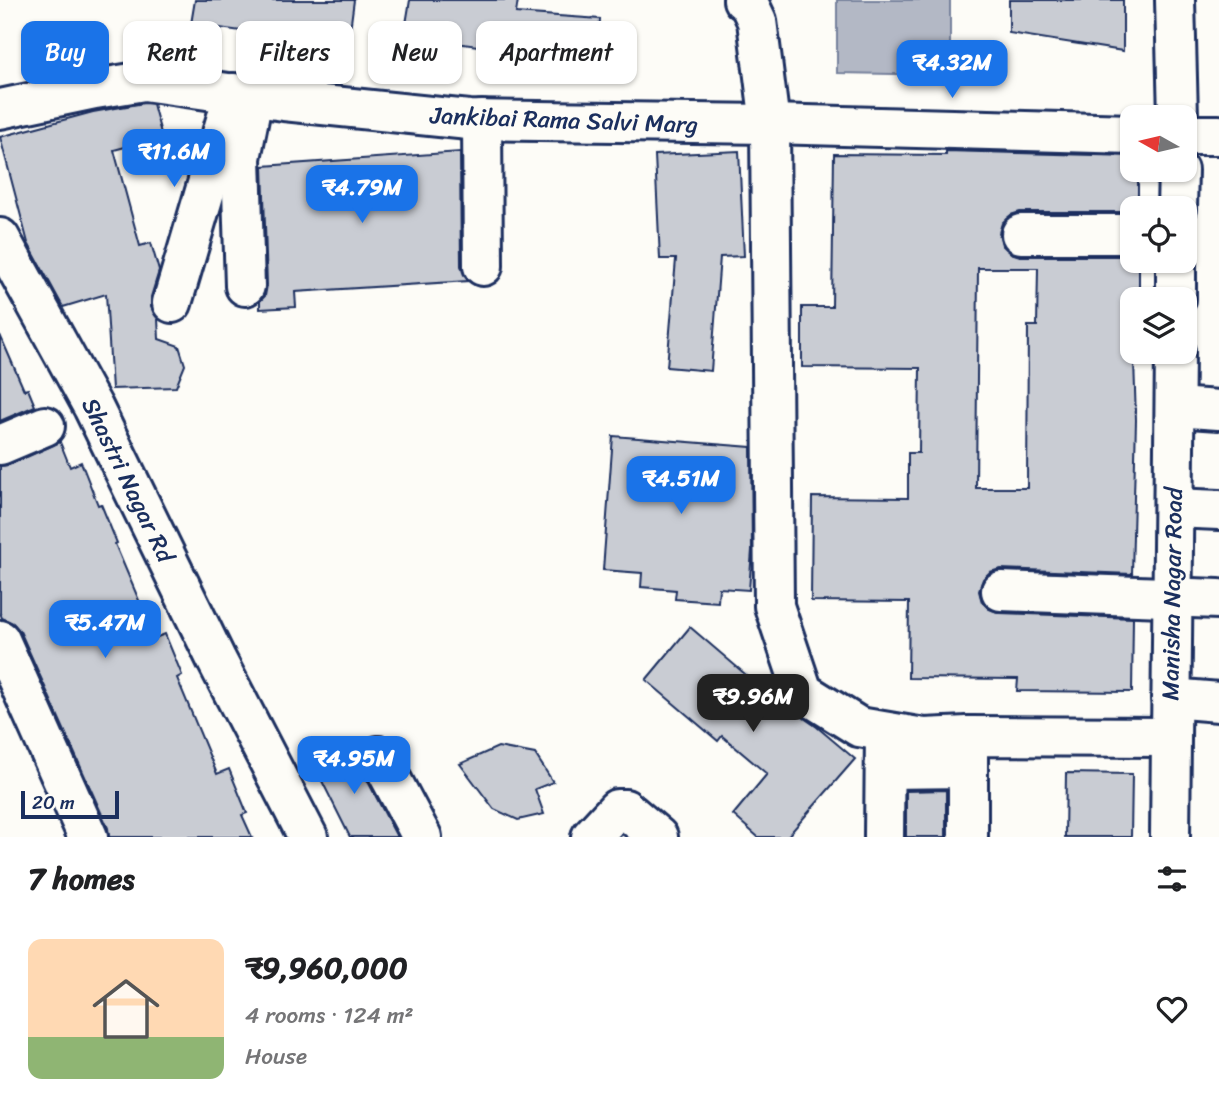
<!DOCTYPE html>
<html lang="en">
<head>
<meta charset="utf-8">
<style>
	:root { --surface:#fff; --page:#f6f6f6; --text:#202124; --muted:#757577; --accent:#1a73e8 }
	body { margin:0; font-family:Sriracha,sans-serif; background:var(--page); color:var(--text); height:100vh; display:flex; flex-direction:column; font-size:26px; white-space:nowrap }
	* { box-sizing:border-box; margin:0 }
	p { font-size:23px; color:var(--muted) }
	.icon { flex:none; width:38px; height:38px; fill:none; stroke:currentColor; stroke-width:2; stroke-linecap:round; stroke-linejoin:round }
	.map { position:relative; height:837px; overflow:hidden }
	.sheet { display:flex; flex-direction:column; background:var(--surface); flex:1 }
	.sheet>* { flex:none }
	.guide { position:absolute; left:21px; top:21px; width:700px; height:63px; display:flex; gap:14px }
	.needle { width:46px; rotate:278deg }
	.fabs { position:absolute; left:1120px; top:105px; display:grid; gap:14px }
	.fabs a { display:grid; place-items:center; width:77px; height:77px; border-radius:14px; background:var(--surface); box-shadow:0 2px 5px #0004; font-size:35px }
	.scale { position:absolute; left:21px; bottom:18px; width:98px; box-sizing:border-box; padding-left:7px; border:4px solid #1b2f5e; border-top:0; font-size:19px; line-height:24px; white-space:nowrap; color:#1b2f5e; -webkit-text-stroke:5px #fdfcf7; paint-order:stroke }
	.price { position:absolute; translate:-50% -60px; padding:0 16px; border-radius:14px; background:var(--accent); color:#fff; font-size:23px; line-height:46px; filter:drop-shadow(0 2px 4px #0008) }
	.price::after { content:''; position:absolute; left:50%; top:42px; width:21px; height:16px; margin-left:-10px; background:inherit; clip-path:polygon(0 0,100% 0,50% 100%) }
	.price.on { background:#222; color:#fff }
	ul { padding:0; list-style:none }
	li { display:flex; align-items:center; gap:21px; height:175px; padding:0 28px }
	li span { display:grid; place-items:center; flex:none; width:196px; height:140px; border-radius:14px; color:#555 }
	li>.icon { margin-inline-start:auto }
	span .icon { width:84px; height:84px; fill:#fffc; stroke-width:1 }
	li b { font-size:30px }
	h2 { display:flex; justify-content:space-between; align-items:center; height:84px; padding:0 28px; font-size:30px }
	.chip { padding:0 24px; border-radius:14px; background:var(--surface); box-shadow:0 2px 5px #0004; font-size:24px; line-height:63px }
	.chip.on { background:var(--accent); color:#fff }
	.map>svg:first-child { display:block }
</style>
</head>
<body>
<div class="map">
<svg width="1219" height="837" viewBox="0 0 1219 837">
	<rect width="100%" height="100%" fill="#fdfcf7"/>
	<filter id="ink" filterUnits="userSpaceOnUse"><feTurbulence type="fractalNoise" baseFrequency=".0143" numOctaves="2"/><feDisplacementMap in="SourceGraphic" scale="14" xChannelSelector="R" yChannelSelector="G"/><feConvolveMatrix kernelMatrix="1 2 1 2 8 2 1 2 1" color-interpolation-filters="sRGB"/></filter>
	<g filter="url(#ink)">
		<path fill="#b3b8c5" stroke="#76819c" stroke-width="2" d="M837,0h113v75l-113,-2z"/>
		<g fill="#c9ccd3" stroke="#1b2f5e" stroke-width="2" fill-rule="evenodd">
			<path d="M195,0h159l-7,53 -72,-10 1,-7 -85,-12z"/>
			<path d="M410,0h108l-2,13 84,6 -3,42 -76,-5v-4l-117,-16z"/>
			<path d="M1009,0h114v51l-114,-18z"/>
			<path d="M144,103l9,1 9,33 -48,13 26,96 11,-3 8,28 -8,26v10l7,12 1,20 20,7 6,19 -9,22 -64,2 -6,-95 -43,13 -35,-64 -28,-106 93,-25z"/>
			<path d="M739,151l5,105 -24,1 -9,114 -44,-4 9,-108h-16l-5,-104z"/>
			<path d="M946,151l186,5v14h6v38h-6v4h-112l-9,3 -9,8 -3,10 3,12 9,8 9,3h112v5h7v38h-7l4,121 -4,154 -131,-5 -11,3 -7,7 -4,12 3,11 7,7 11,4 133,5 -1,74 -115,-1 1,-12 -110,-1 1,-76 -98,-1 1,-104 96,1v-45h11l1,-85 -118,-1v-60h30l2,-153 112,1zM978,268h60l-1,58h-9l-1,162h-51z"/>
			<path d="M460,152l1,114 7,15 -173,11 1,15 -36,2v-8l5,-5 2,-11 -4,-119z"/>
			<path d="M0,335l24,55 4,-1 7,17 -35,15z"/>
			<path d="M613,436l138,11 1,103 -3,40 -30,-2 -1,14 -43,-3 1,-9 -35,-3 1,-14 -39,-3z"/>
			<path d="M60,442l10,25 11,-5 17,43 3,-1 16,39 -2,1 40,94 10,-4 17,41 -5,3 40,96 12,-5 18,44 -5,2 10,22h-143l-1,-9 -88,-197 -7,-8 -11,-5 -2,-5v-147l9,-1z"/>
			<path d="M690,627l96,82 2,-2 29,20 38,32 -68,78h-29l-25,-22 34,-41 -45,-38 -4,5 -72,-61z"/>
			<path d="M359,743l1,2 -3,11 3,10 37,71h-47l-36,-72z"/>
			<path d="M498,747l37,7 18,28 -18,7 9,25 -26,6 -24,-11 -34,-45z"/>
			<path d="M1066,773l66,1 -1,63h-66z"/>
			<path d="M946,790v47h-40v-46z"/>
		</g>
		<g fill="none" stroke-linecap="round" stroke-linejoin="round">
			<defs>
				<g id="minor">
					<path d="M743,0l6,4 8,17 13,103 4,482 29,86 56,35 65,11 44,-2 203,1"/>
					<path d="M1175,0l3,117"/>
					<path d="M0,109l95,-20 49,-8 140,20 185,19 301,4 362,10"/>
					<path d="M482,120l1,146"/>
					<path d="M1185,135h34"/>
					<path d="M1177,208l1,-38"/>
					<path d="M1021,234h111"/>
					<path d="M0,238l93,169 124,254 91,176"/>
					<path d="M245,286l-4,-128 10,-50"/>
					<path d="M1176,299v-38"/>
					<path d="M172,303l62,-210"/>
					<path d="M1175,407l44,3"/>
					<path d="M0,445l45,-19"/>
					<path d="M1174,508l45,2"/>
					<path d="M1001,591l218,8"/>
					<path d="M0,640l88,197"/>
					<path d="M1171,698l48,4"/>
					<path d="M379,756l43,81"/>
					<path d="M885,769l83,-1"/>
					<path d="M591,837l26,-28h8l33,28"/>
					<path d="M884,837l1,-105"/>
					<path d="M968,837v-101"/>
					<path d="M1170,837l5,-485"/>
				</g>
			</defs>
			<use href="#minor" stroke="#1b2f5e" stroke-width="44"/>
			<use href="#minor" stroke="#fdfcf7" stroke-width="38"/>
		</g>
	</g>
	<g text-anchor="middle" stroke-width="5" stroke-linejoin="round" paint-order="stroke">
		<g font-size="24" fill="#1b2f5e" stroke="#fdfcf7">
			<text transform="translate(564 120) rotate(2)" y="8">Jankibai Rama Salvi Marg</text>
			<text transform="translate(128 480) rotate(64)" y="8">Shastri Nagar Rd</text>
			<text transform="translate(1172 594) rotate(-89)" y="8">Manisha Nagar Road</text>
		</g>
	</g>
</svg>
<div class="fabs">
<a><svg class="needle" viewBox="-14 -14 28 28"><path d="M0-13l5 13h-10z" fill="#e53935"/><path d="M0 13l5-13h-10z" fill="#757577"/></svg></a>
<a><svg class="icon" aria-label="locate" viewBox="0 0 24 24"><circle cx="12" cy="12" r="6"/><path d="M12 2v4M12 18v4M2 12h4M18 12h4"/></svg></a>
<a><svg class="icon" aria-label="layers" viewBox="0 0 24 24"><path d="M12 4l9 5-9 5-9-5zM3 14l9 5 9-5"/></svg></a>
</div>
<div class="scale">20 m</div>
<b class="price" style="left:952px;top:100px">₹4.32M</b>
<b class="price" style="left:174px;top:189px">₹11.6M</b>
<b class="price" style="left:362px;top:225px">₹4.79M</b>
<b class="price" style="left:681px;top:516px">₹4.51M</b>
<b class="price" style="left:105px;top:660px">₹5.47M</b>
<b class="price on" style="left:753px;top:734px">₹9.96M</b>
<b class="price" style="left:354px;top:796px">₹4.95M</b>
<div class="guide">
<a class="chip on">Buy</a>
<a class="chip">Rent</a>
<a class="chip">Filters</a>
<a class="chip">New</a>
<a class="chip">Apartment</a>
</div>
</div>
<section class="sheet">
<h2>7 homes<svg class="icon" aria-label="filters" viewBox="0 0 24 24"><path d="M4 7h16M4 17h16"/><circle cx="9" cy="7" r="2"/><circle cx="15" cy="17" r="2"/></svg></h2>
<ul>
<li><span style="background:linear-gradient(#ffd9b3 70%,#8fb573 0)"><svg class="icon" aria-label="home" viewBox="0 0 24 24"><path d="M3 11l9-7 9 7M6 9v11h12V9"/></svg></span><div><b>₹9,960,000</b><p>4 rooms · 124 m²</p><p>House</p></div><svg class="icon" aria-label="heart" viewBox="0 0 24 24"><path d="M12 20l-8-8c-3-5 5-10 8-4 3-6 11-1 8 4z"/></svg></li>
</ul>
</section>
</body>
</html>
